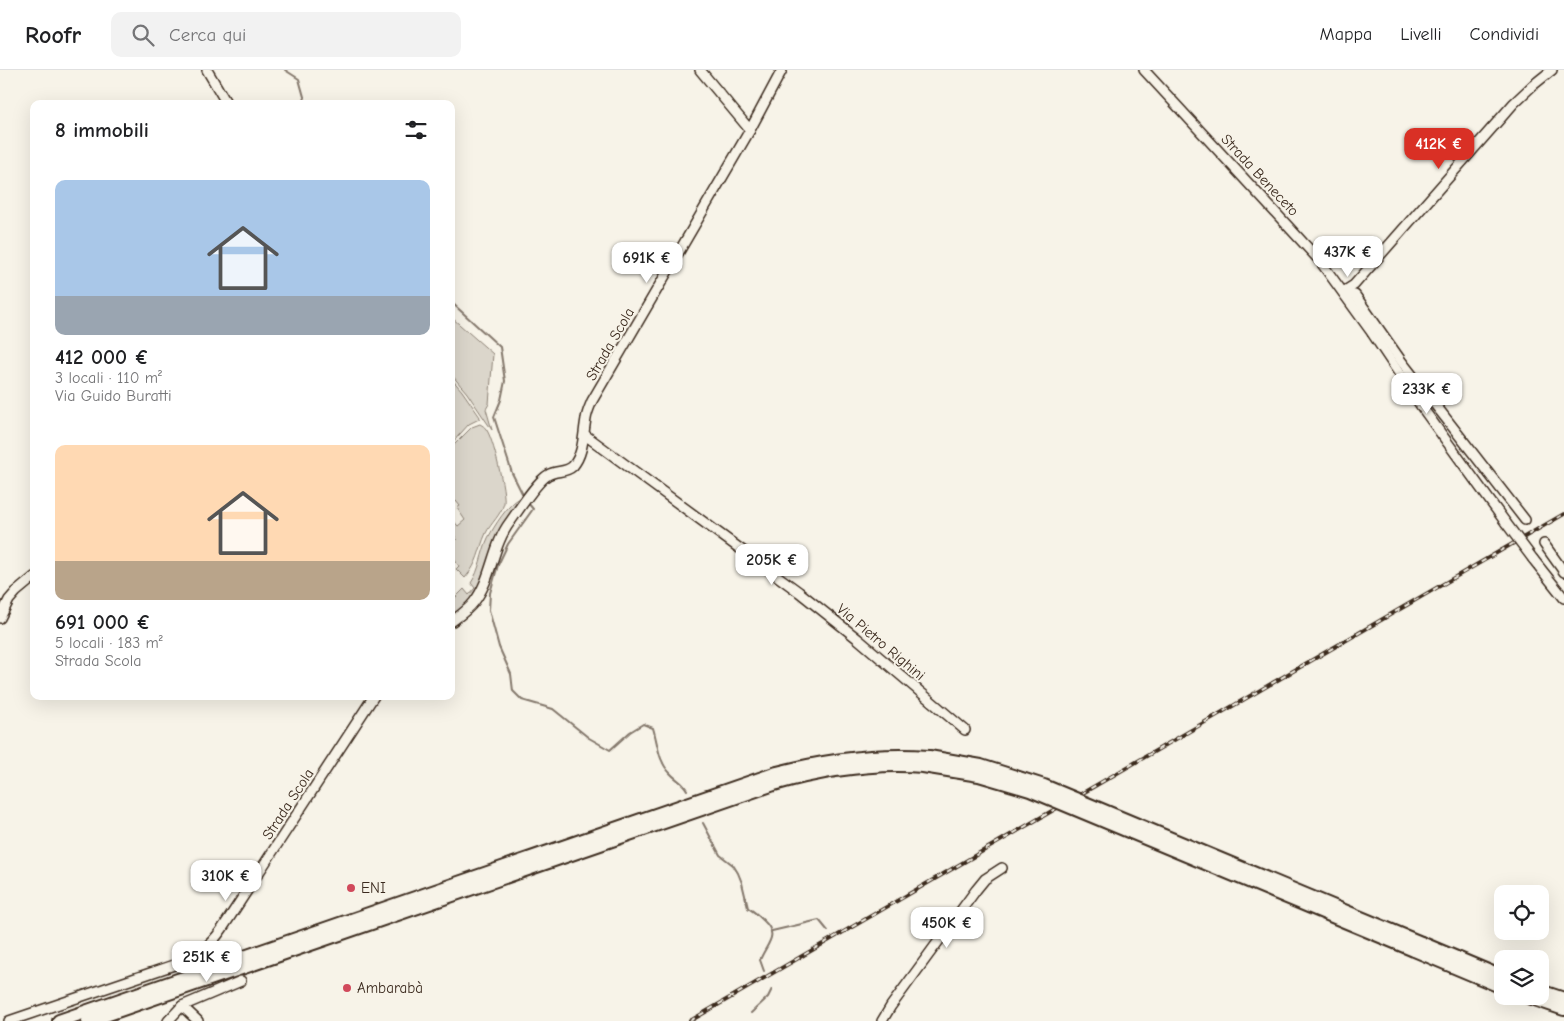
<!DOCTYPE html>
<html lang="it">
<head>
<meta charset="utf-8">
<style>
	:root { --surface:#fff; --page:#f2f2f2; --text:#202124; --muted:#757577; --line:#e0e0e0; --accent:#d93025 }
	body { margin:0; font-family:"Comic Neue",sans-serif; background:var(--page); color:var(--text); height:100vh; display:flex; flex-direction:column; font-size:19px; white-space:nowrap }
	* { box-sizing:border-box; margin:0 }
	p { font-size:16px; color:var(--muted) }
	.icon { flex:none; width:28px; height:28px; fill:none; stroke:currentColor; stroke-width:2; stroke-linecap:round; stroke-linejoin:round }
	.map { position:relative; flex:1; overflow:hidden }
	.drawer { position:absolute; left:30px; top:30px; width:425px; height:600px; display:flex; flex-direction:column; background:var(--surface); border-radius:10px; box-shadow:0 5px 20px #0002 }
	.drawer>* { flex:none }
	.controls { position:absolute; left:1494px; top:815px; display:grid; gap:10px }
	.controls a { display:grid; place-items:center; width:55px; height:55px; border-radius:10px; background:var(--surface); box-shadow:0 5px 20px #0002; font-size:25px }
	.price { position:absolute; translate:-50% -42px; padding:0 11px; border-radius:10px; background:#fff; color:#222; font-size:16px; line-height:32px; filter:drop-shadow(0 1px 2px #0008) }
	.price::after { content:''; position:absolute; left:50%; top:30px; width:15px; height:11px; margin-left:-8px; background:inherit; clip-path:polygon(0 0,100% 0,50% 100%) }
	.price.selected { background:var(--accent); color:#fff }
	ul { padding:0; list-style:none }
	li { display:grid; align-content:center; gap:10px; height:265px; padding:0 25px }
	li span { display:grid; place-items:center; height:155px; border-radius:10px; color:#555 }
	li>.icon { margin-inline-start:auto }
	span .icon { width:90px; height:90px; fill:#fffc; stroke-width:1 }
	li b { font-size:21px }
	h2 { display:flex; justify-content:space-between; align-items:center; height:60px; padding:0 25px; font-size:21px }
	header { display:flex; align-items:center; gap:30px; box-sizing:border-box; height:70px; padding:0 25px; background:var(--surface); border-bottom:1px solid var(--line) }
	header strong { font-size:24px }
	nav { display:flex; gap:28px; margin-inline-start:auto; font-size:18px }
	.search { width:350px; height:45px; background:var(--page); display:flex; align-items:center; gap:12px; box-sizing:border-box; padding:0 18px; border-radius:10px; color:var(--muted); font-size:19px }
	.map>svg:first-child { display:block }
</style>
</head>
<body>
<header>
<strong>Roofr</strong>
<div class="search"><svg class="icon" aria-label="search" viewBox="0 0 24 24"><circle cx="10" cy="10" r="6"/><path d="M15 15l6 6"/></svg>Cerca qui</div>
<nav><a>Mappa</a><a>Livelli</a><a>Condividi</a></nav>
</header>
<div class="map">
<svg width="1564" height="951" viewBox="0 0 1564 951">
	<rect width="100%" height="100%" fill="#f7f3e8"/>
	<filter id="ink" filterUnits="userSpaceOnUse"><feTurbulence type="fractalNoise" baseFrequency=".02" numOctaves="2"/><feDisplacementMap in="SourceGraphic" scale="10" xChannelSelector="R" yChannelSelector="G"/><feConvolveMatrix kernelMatrix="1 2 1 2 8 2 1 2 1" color-interpolation-filters="sRGB"/></filter>
	<g filter="url(#ink)">
		<g fill="#dbd6cb" stroke="#8b8074">
			<path d="M451,247l42,37 -4,50 -3,5 6,21 -25,-37 -16,-19z"/>
			<path d="M451,308l11,13 18,26 -1,2 -10,5 -18,20z"/>
			<path d="M480,354c3,2 4,2 6,5 7,8 20,64 18,74 -3,12 -13,20 -18,30 -8,18 -7,29 -21,45l-9,-9 3,-3 -8,-11 1,-12 5,-4 -6,-8v-13l7,8 7,-6 -8,-12 3,-2 -4,-5 -3,2 -2,-1v-54l21,-21z"/>
			<path d="M520,428l3,3 -49,98 -23,21v-18l13,-13 5,6 6,-7 -4,-5c9,-13 10,-30 17,-45 7,-13 19,-33 32,-40z"/>
		</g>
		<g fill="none" stroke-linecap="round" stroke-linejoin="round">
			<g stroke="#84786c" stroke-width="2">
				<path d="M285,0l14,9 7,25"/>
				<path d="M451,232l49,45 5,34 -4,19 -7,17 18,56 12,24"/>
				<path d="M528,433l5,6 -25,35 -10,21 -8,28 -1,17 10,37 12,27 2,17 9,9 31,9 36,29 21,12 20,-18 13,-8 10,4c5,16 5,33 17,45 6,7 13,9 17,17"/>
				<path d="M703,753l17,32 13,10 5,8 4,10 6,25c6,3 10,7 16,13 16,15 2,23 -4,39l4,11"/>
				<path d="M772,861l47,-11 9,11"/>
				<path d="M751,943l17,-16 4,-8"/>
			</g>
			<defs>
				<g id="minor">
					<path d="M207,0l20,34"/>
					<path d="M1144,0l176,191 50,69 51,76 85,117"/>
					<path d="M750,60l32,-60"/>
					<path d="M1343,222l11,-7 160,-182 18,-17 20,-16"/>
					<path d="M1343,222l12,3 47,67 123,158"/>
					<path d="M585,365l214,157 59,47 107,91"/>
					<path d="M1544,474l20,28"/>
					<path d="M1533,489l31,39"/>
					<path d="M0,548l9,-18 7,-8 18,-15"/>
					<path d="M451,552c8,-6 17,-12 23,-20 18,-23 18,-56 36,-80 8,-11 27,-41 38,-47 8,-5 18,-2 25,-9 11,-13 10,-32 13,-47 1,-7 4,-13 6,-18l158,-271 -50,-60"/>
					<path d="M182,936l16,15"/>
					<path d="M9,951l165,-56c21,-8 35,-17 48,-36l152,-233"/>
					<path d="M168,951l14,-15 59,-25"/>
					<path d="M882,951l9,-15 85,-116 9,-11 17,-11"/>
				</g>
				<g id="highway">
					<path d="M1421,873l81,34"/>
					<path d="M1414,880l88,37"/>
					<path d="M1540,921l24,8"/>
					<path d="M1526,926l38,13"/>
					<path d="M59,951l718,-248c50,-13 100,-20 152,-16"/>
					<path d="M88,951l686,-237c49,-14 98,-22 149,-18"/>
				</g>
			</defs>
			<use href="#minor" stroke="#3b2a1e" stroke-width="12"/>
			<use href="#highway" stroke="#3b2a1e" stroke-width="16"/>
			<use href="#minor" stroke="#f7f3e8" stroke-width="9"/>
			<use href="#highway" stroke="#f7f3e8" stroke-width="12"/>
			<defs>
				<g id="rail">
					<path d="M1081,724l483,-280"/>
					<path d="M690,951l367,-213"/>
				</g>
			</defs>
			<use href="#rail" stroke="#3b2a1e" stroke-width="4"/>
			<use href="#rail" stroke="#f7f3e8" stroke-width="2" stroke-dasharray="5.5" stroke-linecap="butt"/>
			<defs>
				<path id="minor-bridge" d="M1506,453l27,36"/>
				<g id="highway-bridge">
					<path d="M929,687l52,9 63,20 377,157"/>
					<path d="M923,696l56,9 51,15 384,160"/>
				</g>
			</defs>
			<use href="#minor-bridge" stroke="#3b2a1e" stroke-width="12" stroke-linecap="butt"/>
			<use href="#highway-bridge" stroke="#3b2a1e" stroke-width="16" stroke-linecap="butt"/>
			<use href="#minor-bridge" stroke="#f7f3e8" stroke-width="9"/>
			<use href="#highway-bridge" stroke="#f7f3e8" stroke-width="12"/>
		</g>
	</g>
	<g fill="#d1495b" stroke="#f7f3e8" stroke-width="2">
		<circle cx="351" cy="818" r="5"/>
		<circle cx="347" cy="918" r="5"/>
	</g>
	<g text-anchor="middle" stroke-width="4" stroke-linejoin="round" paint-order="stroke">
		<g font-size="15" fill="#3b2a1e" stroke="#f7f3e8">
			<text transform="translate(1260 105) rotate(47)" y="5">Strada Beneceto</text>
			<text transform="translate(610 274) rotate(-60)" y="5">Strada Scola</text>
			<text transform="translate(881 572) rotate(40)" y="5">Via Pietro Righini</text>
			<text transform="translate(288 734) rotate(-57)" y="5">Strada Scola</text>
		</g>
		<g font-size="15" fill="#3b2a1e" stroke="#f7f3e8" text-anchor="start">
			<text x="361" y="823">ENI</text>
			<text x="357" y="923">Ambarabà</text>
		</g>
	</g>
</svg>
<div class="controls">
<a><svg class="icon" aria-label="locate" viewBox="0 0 24 24"><circle cx="12" cy="12" r="6"/><path d="M12 2v4M12 18v4M2 12h4M18 12h4"/></svg></a>
<a><svg class="icon" aria-label="layers" viewBox="0 0 24 24"><path d="M12 4l9 5-9 5-9-5zM3 14l9 5 9-5"/></svg></a>
</div>
<b class="price selected" style="left:1439px;top:100px">412K €</b>
<b class="price" style="left:1348px;top:208px">437K €</b>
<b class="price" style="left:647px;top:214px">691K €</b>
<b class="price" style="left:1427px;top:345px">233K €</b>
<b class="price" style="left:772px;top:516px">205K €</b>
<b class="price" style="left:226px;top:832px">310K €</b>
<b class="price" style="left:947px;top:879px">450K €</b>
<b class="price" style="left:207px;top:913px">251K €</b>
<section class="drawer">
<h2>8 immobili<svg class="icon" aria-label="filters" viewBox="0 0 24 24"><path d="M4 7h16M4 17h16"/><circle cx="9" cy="7" r="2"/><circle cx="15" cy="17" r="2"/></svg></h2>
<ul>
<li><span style="background:linear-gradient(#a9c7e8 75%,#9aa5b1 0)"><svg class="icon" aria-label="home" viewBox="0 0 24 24"><path d="M3 11l9-7 9 7M6 9v11h12V9"/></svg></span><div><b>412 000 €</b><p>3 locali · 110 m²</p><p>Via Guido Buratti</p></div></li>
<li><span style="background:linear-gradient(#ffd9b3 75%,#b9a48a 0)"><svg class="icon" aria-label="home" viewBox="0 0 24 24"><path d="M3 11l9-7 9 7M6 9v11h12V9"/></svg></span><div><b>691 000 €</b><p>5 locali · 183 m²</p><p>Strada Scola</p></div></li>
</ul>
</section>
</div>
</body>
</html>
